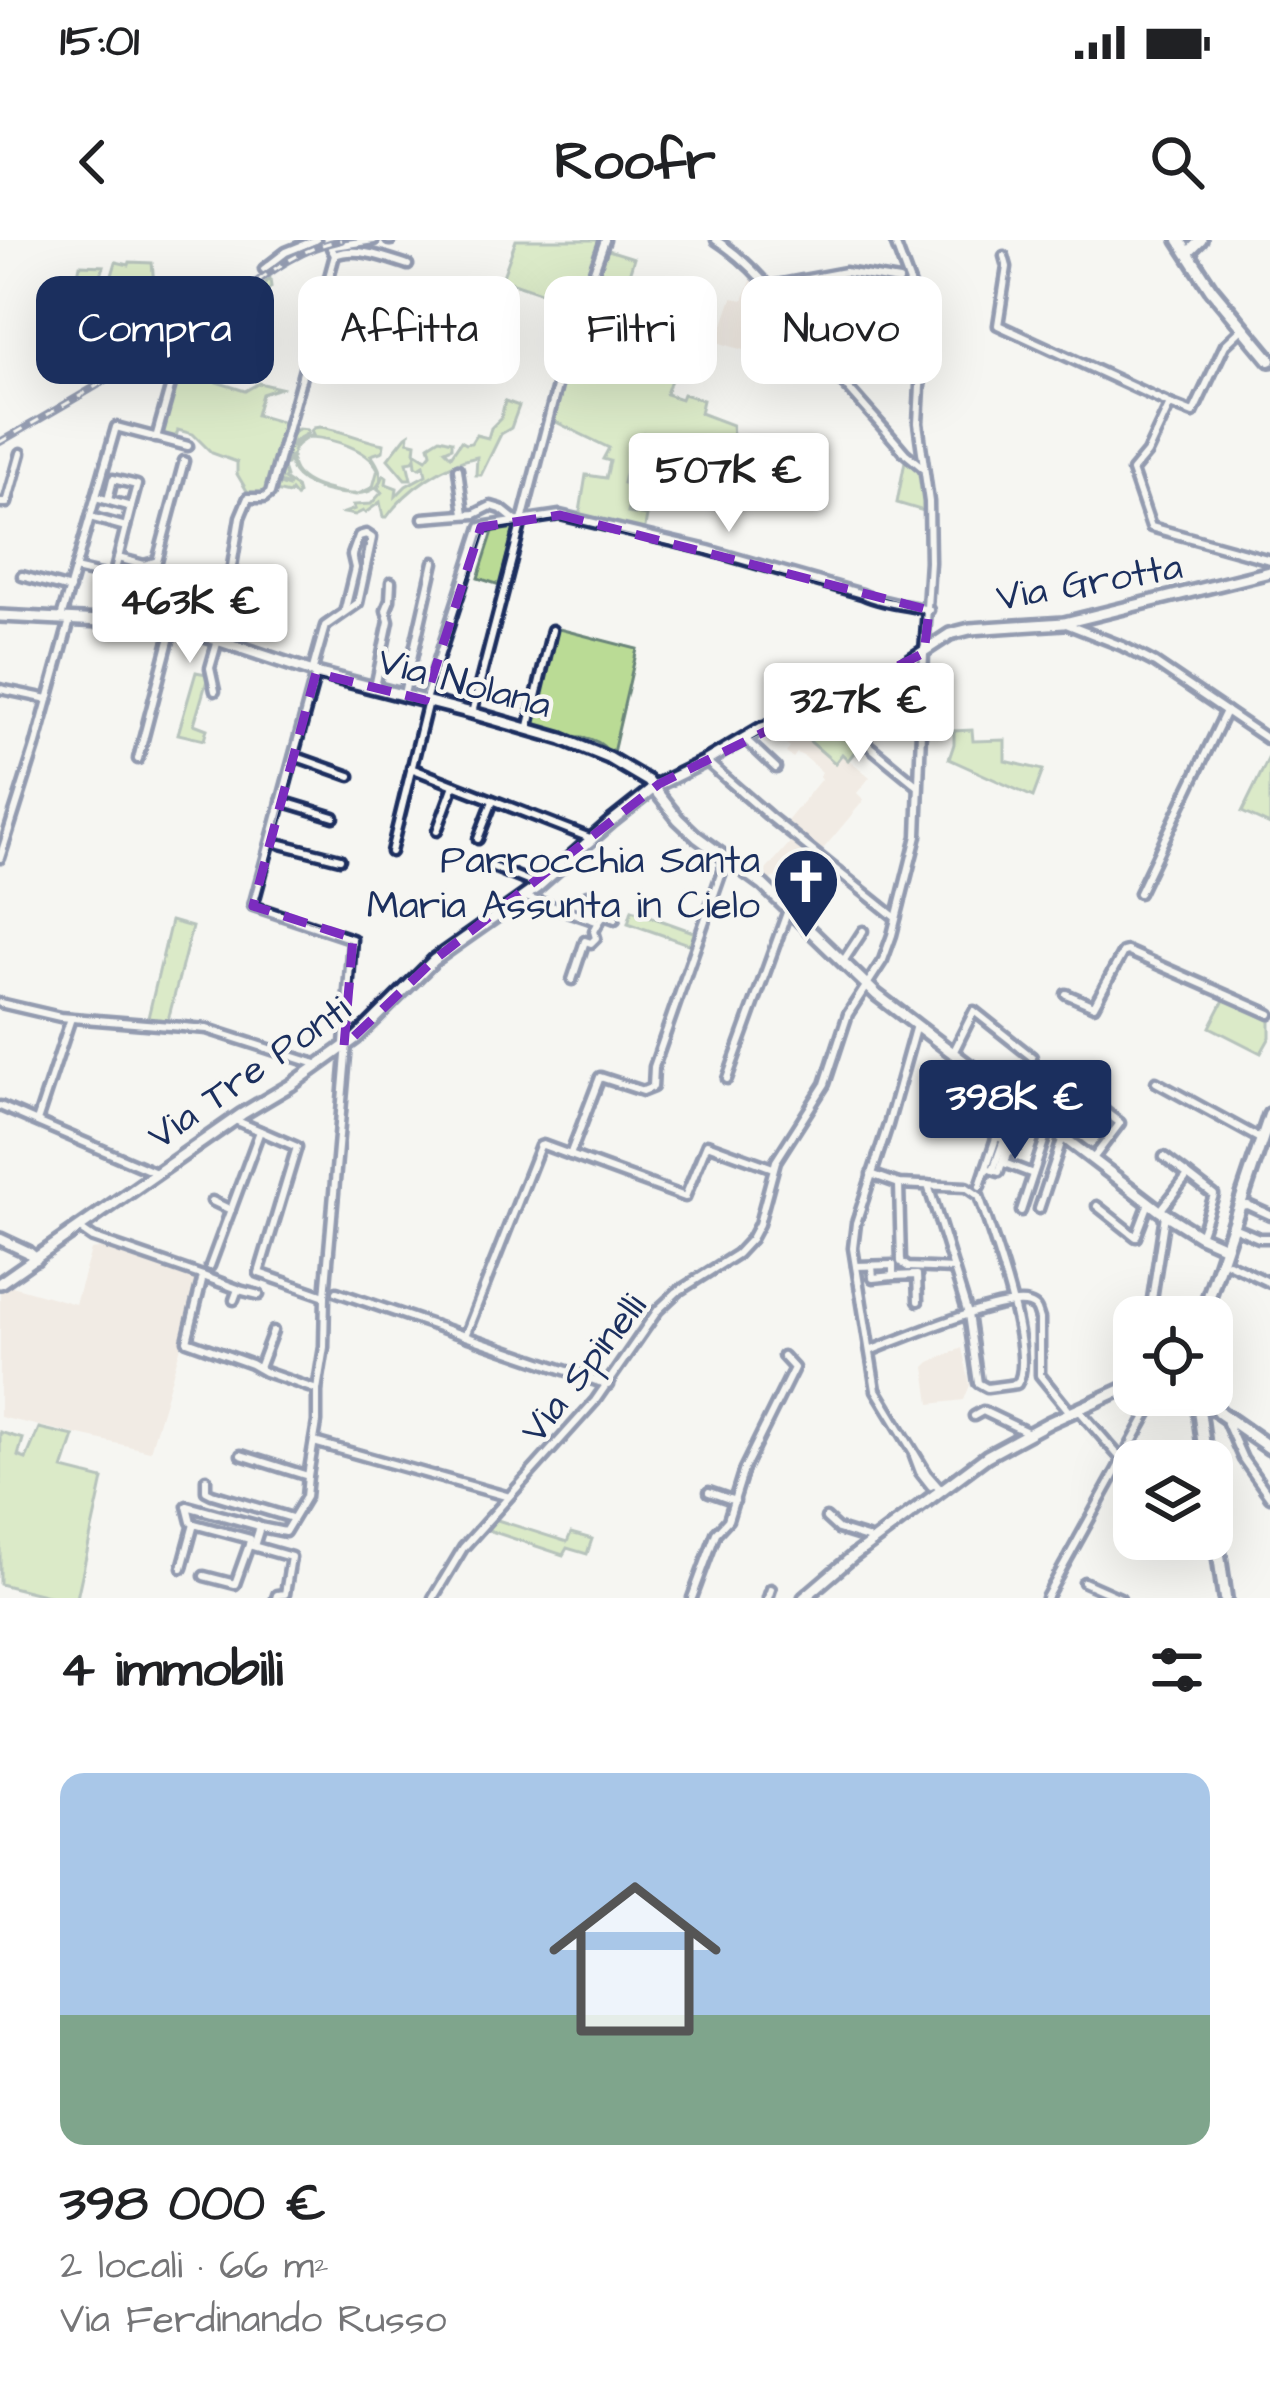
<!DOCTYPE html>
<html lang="it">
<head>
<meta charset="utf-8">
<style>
	:root { --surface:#fff; --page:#f2f2f2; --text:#202124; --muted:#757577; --line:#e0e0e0; --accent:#1b2f5e }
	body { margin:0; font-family:"Architects Daughter",sans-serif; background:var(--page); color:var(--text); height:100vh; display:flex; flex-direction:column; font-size:45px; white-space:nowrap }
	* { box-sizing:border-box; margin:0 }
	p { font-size:39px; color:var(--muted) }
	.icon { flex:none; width:66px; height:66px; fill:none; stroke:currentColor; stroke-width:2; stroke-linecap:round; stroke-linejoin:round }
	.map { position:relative; height:1358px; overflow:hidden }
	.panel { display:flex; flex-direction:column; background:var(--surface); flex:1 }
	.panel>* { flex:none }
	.top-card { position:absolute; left:36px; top:36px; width:1200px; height:108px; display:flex; gap:24px }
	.tools { position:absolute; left:1113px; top:1056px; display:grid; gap:24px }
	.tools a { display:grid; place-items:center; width:120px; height:120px; border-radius:24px; background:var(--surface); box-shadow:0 12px 48px #0002; font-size:60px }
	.price { position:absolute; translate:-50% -102px; padding:0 27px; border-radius:12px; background:#fff; color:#222; font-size:39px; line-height:78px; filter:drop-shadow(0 3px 6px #0008) }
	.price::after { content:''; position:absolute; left:50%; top:72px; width:36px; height:27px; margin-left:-18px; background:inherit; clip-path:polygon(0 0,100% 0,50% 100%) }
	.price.selected { background:var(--accent); color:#fff }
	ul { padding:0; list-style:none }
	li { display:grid; align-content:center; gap:24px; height:636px; padding:0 60px }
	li+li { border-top:3px solid var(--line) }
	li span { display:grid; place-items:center; height:372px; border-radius:24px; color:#555 }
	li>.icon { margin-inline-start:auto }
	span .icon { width:216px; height:216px; fill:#fffc; stroke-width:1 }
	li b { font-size:51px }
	h2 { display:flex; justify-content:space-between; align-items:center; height:144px; padding:0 60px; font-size:51px }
	.tag { padding:0 42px; border-radius:24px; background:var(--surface); box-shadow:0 12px 48px #0002; font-size:42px; line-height:108px }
	.tag.selected { background:var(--accent); color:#fff }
	.status { display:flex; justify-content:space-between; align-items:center; height:84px; padding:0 60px; background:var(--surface); direction:ltr }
	.status svg { height:33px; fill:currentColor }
	header { display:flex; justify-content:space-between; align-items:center; height:156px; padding:0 60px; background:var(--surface); font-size:54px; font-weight:700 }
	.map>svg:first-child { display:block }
</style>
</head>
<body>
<div class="status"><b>15:01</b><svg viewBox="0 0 49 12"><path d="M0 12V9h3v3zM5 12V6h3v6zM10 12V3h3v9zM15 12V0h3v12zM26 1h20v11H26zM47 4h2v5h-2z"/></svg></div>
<header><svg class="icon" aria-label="back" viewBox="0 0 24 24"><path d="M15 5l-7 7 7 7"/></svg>Roofr<svg class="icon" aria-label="search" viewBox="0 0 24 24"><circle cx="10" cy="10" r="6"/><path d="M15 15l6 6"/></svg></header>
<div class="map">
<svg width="1270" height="1358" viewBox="0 0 1270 1358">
	<rect width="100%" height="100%" fill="#f6f6f2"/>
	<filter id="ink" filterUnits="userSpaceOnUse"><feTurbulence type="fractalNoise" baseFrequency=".00833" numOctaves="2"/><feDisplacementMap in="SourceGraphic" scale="24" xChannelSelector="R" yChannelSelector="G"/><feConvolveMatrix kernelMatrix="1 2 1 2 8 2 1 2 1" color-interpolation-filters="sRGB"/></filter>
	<g filter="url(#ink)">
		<g fill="#ecded2">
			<path d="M754,34l13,13 -21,62 -3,1 -26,-8 15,-44 11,2z"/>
			<path d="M787,482l47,40 8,-8 28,23 -13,16 7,7 -45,54 -35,-29 37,-46 -2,-3 3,-4 -17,-15 -8,-4 -4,5 -7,-5 4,-6 -23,-18z"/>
			<path d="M795,597l18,16 -28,33 -11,-9 -7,6 -7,-6z"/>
			<path d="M109,1007l92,31 -51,173 -150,-34v-130l5,-3 70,20 16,-54z"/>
			<path d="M962,1108l8,37 -6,15 -34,4 -5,-37 5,-5z"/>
		</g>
		<g fill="#badb95" stroke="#6a857a" stroke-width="3" fill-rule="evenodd">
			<path d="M516,0h86l-24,65 -76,-26z"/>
			<path d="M605,9l29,9 -11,37 83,28 -6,15 -13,-4 -21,60 15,5 2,-5 20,6 -3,13 32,12 3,30 -29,17 7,5 -5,15 -11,-2 -3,13 -62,-13 -4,23 19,3 -3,17 -65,-15 7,-43 20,3 4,-17 -7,-2 6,-11 -57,-28 14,-53 27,13 29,-85 -30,-13zM645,192v6l5,1 -3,13 21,4 -1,18 -26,-5 -3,2 -4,18 -7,-2v-3l-4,-1 3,-13h4l2,-10 6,1z"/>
			<path d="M116,22l13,3 1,-3 22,1 4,41 -48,19 -7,-11z"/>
			<path d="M80,25l24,1 -16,51c-20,1 -23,11 -41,-2v-16l31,-24z"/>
			<path d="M270,39l1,8 -52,52 -17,8 -10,-2 -14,8v4l-8,6 41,12 -1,5 35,11 14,-8 21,5 -18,6 -6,21 32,9 -19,68 -5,4h-14l-13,-22v-12l-25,-9 -19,-19 -15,-4 -3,10 -14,-4 14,-54 -34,-11 55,-35z"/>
			<path d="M505,161l14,5 -8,22 -10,6 -20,41h-5l1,-18c-31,6 -70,31 -90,60h-4l-3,-15 -15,11 -2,-2 -8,4 -11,-2 11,-4 -2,-4 18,-1 11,-12 -4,-3 6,-14 3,2 -1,7 11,4 -1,8 10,-10 20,-11 -2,-10 -5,3 -3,-2 -1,-9 -2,4 -6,1 4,17h-6l-17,-20 18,-23 3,-2 -1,7 8,2 -1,9 11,7 5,-6 -2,-8 11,-7 12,3v6l-7,3 6,6 10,-15 5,3 5,-1 5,-8 12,3 3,-10 10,-10z"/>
			<path d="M320,187c23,3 42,14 64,17l-1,7 -12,4c41,55 -61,43 -77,18 -4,-5 -4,-13 -5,-18l-2,9 -5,1 4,12 -2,2 12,8 2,7 -2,3 -5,-6 -2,3 -13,-3 -1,6 -3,1 5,-15 11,4 1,-2 -13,-4 12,-43 10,-9 9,1 1,3 -14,8 -3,7 9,-9 13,-4 -2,-4 3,-3zM309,197c23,1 59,12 69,32l-5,18 -17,8c-20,-3 -65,-10 -64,-36 0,-13 8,-17 17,-22z"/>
			<path d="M906,216l17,18 4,38 -30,-9z"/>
			<path d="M515,283l-15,62 -22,-7 17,-53z"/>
			<path d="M555,388l82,21 -25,108c-10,-19 -32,-23 -52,-19l-5,-7 -24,-5z"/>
			<path d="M196,432l15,3 -1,5h-3l-13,44 13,5 -3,11 -26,-6z"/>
			<path d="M823,470l40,32 -15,18 -6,-6 -7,9 -44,-38z"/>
			<path d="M972,490l1,11 32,-1v21l38,9 -10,27 -84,-38 5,-15v-13z"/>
			<path d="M1270,515v70l-28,-13z"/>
			<path d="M632,670l67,24 -5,12 -66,-23z"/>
			<path d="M171,681l21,6 -25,97 -20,-2z"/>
			<path d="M1225,758l45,23v16l-9,16 -51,-26z"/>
			<path d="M39,1188l35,8 -11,33 40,10 -26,119h-21l-56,-14v-152l23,7 -5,17 8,3z"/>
			<path d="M491,1278l76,24 4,-9 21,6 -5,15 -20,-6 -4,7 -81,-27z"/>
		</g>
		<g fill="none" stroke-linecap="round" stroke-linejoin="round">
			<defs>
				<g id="minor">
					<path d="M389,0h2"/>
					<path d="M716,0c45,29 70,70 102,112 27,35 59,67 87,101l17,14"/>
					<path d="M335,15l-4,-7 3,-2 40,-6"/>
					<path d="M1004,16l3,11 -9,58 172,79"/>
					<path d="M264,29l22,-17 30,-12"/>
					<path d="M770,46l75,-14 54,9"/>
					<path d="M1243,88l-18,17 -32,68 -23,-9 -23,49 -15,18 19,56 119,33"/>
					<path d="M156,198l19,-68"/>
					<path d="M458,229l6,45"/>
					<path d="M96,257l35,10 -29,114"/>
					<path d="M108,260l5,-21 24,6 -6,22"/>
					<path d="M0,263h7l14,-50"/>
					<path d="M90,277l36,10"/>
					<path d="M423,278l52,-4 16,-8 10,3 15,12"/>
					<path d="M118,318l26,7 11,-3"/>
					<path d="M75,329l38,9"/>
					<path d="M22,336l48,13"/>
					<path d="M109,352l25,7"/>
					<path d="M61,378l55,-191 72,19"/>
					<path d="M1066,384l56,22 33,17 115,78"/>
					<path d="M140,385l44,-164"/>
					<path d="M220,400l20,-123 8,-19h16l6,-5 65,-238c21,-9 51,3 73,10"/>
					<path d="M312,432l13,-46 33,-23 14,-65 -6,-4 -7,2 -7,19 3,13 -10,41"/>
					<path d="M316,433l-63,233 99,33 -8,105"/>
					<path d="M375,447l14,-66 -3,-11 4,-10 1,-18"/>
					<path d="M0,449l48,10"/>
					<path d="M215,451l-5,-23 8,-28"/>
					<path d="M404,454l30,-132"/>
					<path d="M425,460l56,-173 79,-12 148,35 154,44c19,9 45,11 67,16"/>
					<path d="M823,468l95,78"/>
					<path d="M472,473l96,-369 37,-104"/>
					<path d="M528,490l24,-100"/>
					<path d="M744,498l32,30"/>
					<path d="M294,516l56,20"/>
					<path d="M138,519l34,-130"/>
					<path d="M706,521l63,55 127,102"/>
					<path d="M411,528l43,17 -17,46"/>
					<path d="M454,545l136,53"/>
					<path d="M281,561l53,16"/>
					<path d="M478,599l15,-38"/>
					<path d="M281,604l59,15"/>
					<path d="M391,612l37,-151"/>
					<path d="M0,618l35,-111 35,-127"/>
					<path d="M493,627l47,19"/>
					<path d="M1139,653l87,-182"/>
					<path d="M587,655l8,3 -6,20"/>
					<path d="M525,657l74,25 5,-7 11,4"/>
					<path d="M842,723l21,-32"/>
					<path d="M572,740l13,-39 6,2 5,-5 -2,-7 5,-9"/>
					<path d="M1066,754l28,12 29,-54 4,-1 143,63"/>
					<path d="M0,763l60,14 147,12 112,36"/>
					<path d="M916,785l-28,100 -32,98 -3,25 23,142 51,84 14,16"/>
					<path d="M953,813l21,-42 58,46"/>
					<path d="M1047,828l73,55 -28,37"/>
					<path d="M727,839l61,-169"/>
					<path d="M1156,842l106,58"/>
					<path d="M969,862l10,-29"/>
					<path d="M0,866l156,67"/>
					<path d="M985,878l14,2"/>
					<path d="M235,880l62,27 -38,126 66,23 -1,51 -7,43"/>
					<path d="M37,881l34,-103"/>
					<path d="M1017,906l-2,-1 -3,7 -4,-1 -4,12 29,11"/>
					<path d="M570,915l30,-78 43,14 10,-4 1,-20 72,-207"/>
					<path d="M1164,917l24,18"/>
					<path d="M986,928l13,4 10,-31 -13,-4"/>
					<path d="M993,930l11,-30"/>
					<path d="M871,934l28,10 67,3 13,9c12,35 58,160 38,188l-30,4 -9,-5 -10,-69 -40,-129"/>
					<path d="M899,944l2,78 7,5 46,2"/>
					<path d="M980,946l30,-90"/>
					<path d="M212,961l19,9"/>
					<path d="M1097,966l39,31 13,-34"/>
					<path d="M1239,966l9,-1 22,10"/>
					<path d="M1039,969l24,-72"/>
					<path d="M1021,971l28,-85"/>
					<path d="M1160,971l28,-36 26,20 -14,41"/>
					<path d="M1165,975l-15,97 18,5"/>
					<path d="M1233,987l26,11h11"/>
					<path d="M80,989l13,9 110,38 -16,65 64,23 14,8 52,18v32l-9,54"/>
					<path d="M1228,1023l42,20"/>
					<path d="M210,1026l50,-135"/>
					<path d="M856,1026l37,-1v11l24,-1 1,26"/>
					<path d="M872,1026l1,12 20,-2"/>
					<path d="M203,1036l35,13 -4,11"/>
					<path d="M239,1050l20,5"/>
					<path d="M337,1052l128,44"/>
					<path d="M325,1056l22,-252"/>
					<path d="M870,1111c29,-11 133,-56 159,-47 9,3 8,7 11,15v56l30,37"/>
					<path d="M259,1128l14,-37"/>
					<path d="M608,1145l-143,-49 75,-190 3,-1 142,52 22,-53 66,24"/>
					<path d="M1078,1169l45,52"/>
					<path d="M974,1176l9,-5 46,22"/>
					<path d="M1227,1183l16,36 27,38"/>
					<path d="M314,1202l192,54"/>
					<path d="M241,1215l67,21 -2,21 -21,35 -25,-5"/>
					<path d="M914,1216l6,16 11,14"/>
					<path d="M206,1239v12l6,3 80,24"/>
					<path d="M709,1252l26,9"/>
					<path d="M826,1278l12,11 29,9 4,5"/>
					<path d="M194,1284l-3,-2 -4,-16 69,19 4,2 -6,19"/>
					<path d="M182,1328l12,-44 56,15 -1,6"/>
					<path d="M204,1336l31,8 14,-39 42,12 -6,37 -8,1 -1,3"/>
					<path d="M1084,1342l36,16"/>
					<path d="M433,1358l30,-50 132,-147 63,-91 19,-18 60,-38 14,-15 8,-15 17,-63 49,-77 23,-70 35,-54 9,-25 25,-99 7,-183 6,-91 -1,-60 -11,-79 2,-37 7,-39 -7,-37 -26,-70"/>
					<path d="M692,1358l24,-65 12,-13 16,-51 50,-101 -11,-12"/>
					<path d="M768,1358l3,-9"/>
					<path d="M1046,1358l112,-203"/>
				</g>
				<g id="tertiary">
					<path d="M1188,13l13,-13"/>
					<path d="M0,376l102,5 94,12 120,40 156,40 90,26 47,19 39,23 30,38 19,18 66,48 114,110 283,216 40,25 25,11"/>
					<path d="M0,999l28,13 8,7"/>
					<path d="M0,1043l242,-169 49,-29 65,-47 78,-78 102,-72 75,-66 48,-38 47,-23 56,-33 50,-15 48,-20 90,-59 20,-5 94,-6 206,-51"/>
					<path d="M804,1358l48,-41 135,-101 63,-34 84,-38"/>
				</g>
				<g id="secondary">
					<path d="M1179,0l32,49 59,71"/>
					<path d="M1202,1077l68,-202"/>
					<path d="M1197,1155l9,66"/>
					<path d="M1205,1155l15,18 50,35"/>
					<path d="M1212,1266l13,92"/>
				</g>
			</defs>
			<use href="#minor" stroke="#1b2f5e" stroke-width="15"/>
			<use href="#tertiary" stroke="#1b2f5e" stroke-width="18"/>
			<use href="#secondary" stroke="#1b2f5e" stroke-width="20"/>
			<use href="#minor" stroke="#f6f6f2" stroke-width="6"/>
			<use href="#tertiary" stroke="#f6f6f2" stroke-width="9"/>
			<use href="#secondary" stroke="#f6f6f2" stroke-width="10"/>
			<defs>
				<path id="rail" d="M0,202c70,-40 139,-80 206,-124 45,-29 81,-67 135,-78"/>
			</defs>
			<use href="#rail" stroke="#1b2f5e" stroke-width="8"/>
			<use href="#rail" stroke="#f6f6f2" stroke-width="3" stroke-dasharray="9" stroke-linecap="butt"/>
		</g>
	</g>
	<path d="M0 0H1270V1358H0ZM560,275l369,95 -5,43 -265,131 -225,176 -90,86 9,-108 -100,-32 63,-233 109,27 56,-173z" fill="#f6f6f2" fill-opacity=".55" fill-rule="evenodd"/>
	<path fill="none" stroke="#7b2cbf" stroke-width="9" stroke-dasharray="24 15" stroke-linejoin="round" d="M560,275l369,95 -5,43 -265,131 -225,176 -90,86 9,-108 -100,-32 63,-233 109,27 56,-173z"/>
	<defs>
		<symbol id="church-pin" viewBox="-11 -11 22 30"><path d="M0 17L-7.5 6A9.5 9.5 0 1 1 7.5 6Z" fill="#1b2f5e" stroke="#f6f6f2"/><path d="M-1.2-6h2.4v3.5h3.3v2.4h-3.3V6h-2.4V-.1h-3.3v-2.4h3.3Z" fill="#fff"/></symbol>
	</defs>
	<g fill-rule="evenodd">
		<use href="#church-pin" x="768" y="603" width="76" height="104"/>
	</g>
	<g text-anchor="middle" stroke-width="9" stroke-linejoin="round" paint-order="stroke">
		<g font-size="39" fill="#1b2f5e" stroke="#f6f6f2">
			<text transform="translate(1089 340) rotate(-10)" y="14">Via Grotta</text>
			<text transform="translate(465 441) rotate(15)" y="14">Via Nolana</text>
			<text transform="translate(248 831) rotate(-35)" y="14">Via Tre Ponti</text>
			<text transform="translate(582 1127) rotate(-52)" y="14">Via Spinelli</text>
		</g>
		<g font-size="39" fill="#1b2f5e" stroke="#f6f6f2" text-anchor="end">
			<text x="760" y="633">Parrocchia Santa<tspan x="760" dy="45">Maria Assunta in Cielo</tspan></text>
		</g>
	</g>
</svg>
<div class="tools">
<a><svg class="icon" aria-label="locate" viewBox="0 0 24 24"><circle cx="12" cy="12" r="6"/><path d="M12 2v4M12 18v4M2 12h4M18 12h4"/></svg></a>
<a><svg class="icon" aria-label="layers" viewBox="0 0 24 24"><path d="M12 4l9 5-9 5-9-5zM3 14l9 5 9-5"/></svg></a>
</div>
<b class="price" style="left:729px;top:295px">507K €</b>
<b class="price" style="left:190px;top:426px">463K €</b>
<b class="price" style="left:859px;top:525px">327K €</b>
<b class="price selected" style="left:1015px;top:922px">398K €</b>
<div class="top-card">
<a class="tag selected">Compra</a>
<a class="tag">Affitta</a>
<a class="tag">Filtri</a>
<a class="tag">Nuovo</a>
</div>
</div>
<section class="panel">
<h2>4 immobili<svg class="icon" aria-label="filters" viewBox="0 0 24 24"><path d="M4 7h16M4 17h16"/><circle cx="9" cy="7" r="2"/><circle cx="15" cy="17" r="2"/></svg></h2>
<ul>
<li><span style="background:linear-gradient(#a9c7e8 65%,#7fa58c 0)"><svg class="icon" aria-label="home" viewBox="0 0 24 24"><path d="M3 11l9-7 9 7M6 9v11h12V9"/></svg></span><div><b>398 000 €</b><p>2 locali · 66 m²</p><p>Via Ferdinando Russo</p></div></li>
</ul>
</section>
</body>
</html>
